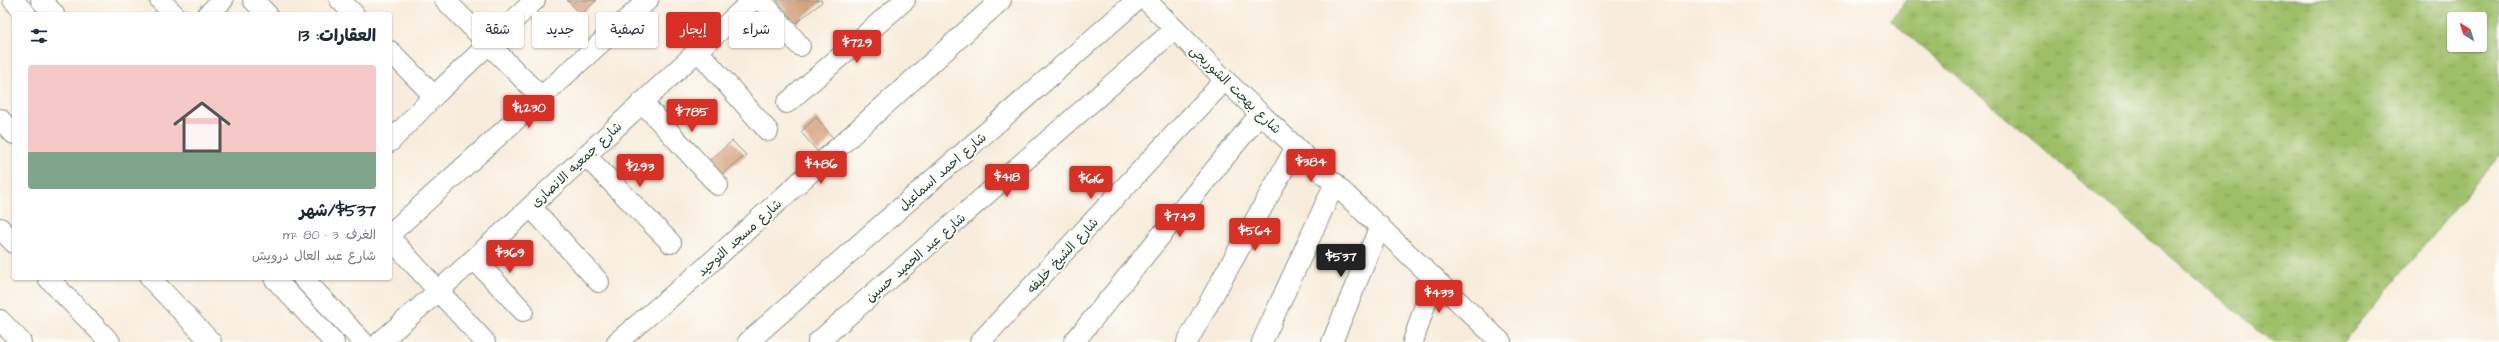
<!DOCTYPE html>
<html lang="ar">
<head>
<meta charset="utf-8">
<style>
	:root { --surface:#fff; --page:#f6f6f7; --text:#1f2937; --muted:#747a83; --accent:#d93025 }
	body { margin:0; font-family:"Architects Daughter","Playpen Sans Arabic",sans-serif; background:var(--page); color:var(--text); direction:rtl; height:100vh; display:flex; flex-direction:column; font-size:15px; white-space:nowrap }
	* { box-sizing:border-box; margin:0 }
	p { font-size:13px; color:var(--muted) }
	.icon { flex:none; width:22px; height:22px; fill:none; stroke:currentColor; stroke-width:2; stroke-linecap:round; stroke-linejoin:round }
	.map { position:relative; flex:1; overflow:hidden; direction:ltr }
	.details { position:absolute; left:12px; top:12px; width:380px; height:268px; display:flex; flex-direction:column; background:var(--surface); border-radius:4px; box-shadow:0 1px 3px #0004; direction:rtl }
	.details>* { flex:none }
	.top-card { position:absolute; left:404px; top:12px; width:380px; height:36px; direction:rtl; display:flex; gap:8px }
	.needle { width:26px; rotate:322deg }
	.fabs { position:absolute; left:2447px; top:12px; display:grid; gap:8px }
	.fabs a { display:grid; place-items:center; width:40px; height:40px; border-radius:4px; background:var(--surface); box-shadow:0 1px 3px #0004; font-size:20px }
	.price { position:absolute; translate:-50% -34px; padding:0 9px; border-radius:4px; background:var(--accent); color:#fff; font-size:13px; line-height:26px; filter:drop-shadow(0 1px 2px #0008) }
	.price::after { content:''; position:absolute; left:50%; top:24px; width:12px; height:9px; margin-left:-6px; background:inherit; clip-path:polygon(0 0,100% 0,50% 100%) }
	.price.on { background:#222; color:#fff }
	ul { padding:0; list-style:none }
	li { display:grid; align-content:center; gap:8px; height:212px; padding:0 16px }
	li span { display:grid; place-items:center; height:124px; border-radius:4px; color:#555 }
	li>.icon { margin-inline-start:auto }
	span .icon { width:72px; height:72px; fill:#fffc; stroke-width:1 }
	li b { font-size:17px }
	h2 { display:flex; justify-content:space-between; align-items:center; height:48px; padding:0 16px; font-size:17px }
	.chip { padding:0 14px; border-radius:4px; background:var(--surface); box-shadow:0 1px 3px #0004; font-size:14px; line-height:36px }
	.chip.on { background:var(--accent); color:#fff }
	.map>svg:first-child { display:block }
</style>
</head>
<body>
<div class="map">
<svg width="2499" height="342" viewBox="0 0 2499 342">
	<defs>
		<pattern id="grass-tufts" width="24" height="20" patternUnits="userSpaceOnUse"><rect width="24" height="20" fill="#9ebf68"/><path d="M3 7l-1-3M5 7V3M7 7l1-3M15 17l-1-3M17 17v-4M19 17l1-3" fill="none" stroke="#809c56"/></pattern>
	</defs>
	<rect width="100%" height="100%" fill="#fdfcf7"/>
	<filter id="ink" filterUnits="userSpaceOnUse"><feTurbulence type="fractalNoise" baseFrequency=".025" numOctaves="2"/><feDisplacementMap in="SourceGraphic" scale="8" xChannelSelector="R" yChannelSelector="G"/><feConvolveMatrix kernelMatrix="1 2 1 2 8 2 1 2 1" color-interpolation-filters="sRGB"/></filter>
	<filter id="wash" filterUnits="userSpaceOnUse"><feTurbulence type="fractalNoise" baseFrequency=".012" numOctaves="4" result="noise"/><feDisplacementMap in="SourceGraphic" scale="16" xChannelSelector="R" yChannelSelector="G"/><feGaussianBlur stdDeviation="0.9" result="paint"/><feColorMatrix in="noise" values="0 0 0 0 0 0 0 0 0 0 0 0 0 0 0 0 0 1.4 0 .05"/><feComposite in="paint" operator="in"/></filter>
	<g filter="url(#wash)">
		<rect width="100%" height="100%" fill="#f8eddc"/>
		<path fill="url(#grass-tufts)" stroke="#5e7e4e" fill-rule="evenodd" d="M1907,0h592v155l-155,187h-72l-382,-322zM2454,19h26v26h-26z"/>
		<g id="blocks">
			<g fill="#d5a380">
				<path d="M567,0h30l-16,14z"/>
				<path d="M777,0h44l1,2 -26,21z"/>
				<path d="M816,117l17,21 -15,14 -17,-20z"/>
				<path d="M732,141l14,14 -25,20 -12,-14z"/>
			</g>
		</g>
	</g>
	<g filter="url(#ink)">
		<use href="#blocks" fill-opacity="0" stroke="#8c9588" stroke-width="1"/>
		<g fill="none" stroke-linecap="round" stroke-linejoin="round">
			<defs>
				<g id="minor">
					<path d="M13,0l13,14"/>
					<path d="M41,0l13,14"/>
					<path d="M160,0l14,14"/>
					<path d="M253,0l14,14"/>
					<path d="M340,0l14,14"/>
					<path d="M445,0l96,97"/>
					<path d="M761,0l39,46"/>
					<path d="M1146,0l79,80 276,262"/>
					<path d="M208,14l15,-14"/>
					<path d="M390,51l44,45"/>
					<path d="M698,51l70,80"/>
					<path d="M642,102l76,83"/>
					<path d="M787,103l118,-103"/>
					<path d="M0,119l14,15"/>
					<path d="M390,142l44,-46 101,-96"/>
					<path d="M586,156l85,87"/>
					<path d="M531,207l68,75"/>
					<path d="M0,228l14,15"/>
					<path d="M390,234l258,-234"/>
					<path d="M390,238l95,104"/>
					<path d="M474,259l49,52"/>
					<path d="M48,278l62,64"/>
					<path d="M150,278l61,64"/>
					<path d="M274,278l60,64"/>
					<path d="M303,278l60,64"/>
					<path d="M0,320l21,22"/>
					<path d="M380,342c128,-110 248,-228 373,-342"/>
					<path d="M617,342l81,-68 303,-274"/>
					<path d="M748,342l389,-342"/>
					<path d="M818,342l357,-313"/>
					<path d="M980,342l245,-262"/>
					<path d="M1074,342l186,-228"/>
					<path d="M1187,342l109,-195"/>
					<path d="M1262,342l73,-159"/>
					<path d="M1332,342l48,-116"/>
					<path d="M1413,342l21,-65"/>
				</g>
			</defs>
			<use href="#minor" stroke="#8c9588" stroke-width="22"/>
			<use href="#minor" stroke="#fff" stroke-width="20"/>
		</g>
	</g>
	<g text-anchor="middle" stroke-width="4" stroke-linejoin="round" paint-order="stroke">
		<g font-size="13" fill="#1f3d34" stroke="#fdfcf7">
			<text transform="translate(1236 89) rotate(44)" y="5">شارع بهجت الشوربجى</text>
			<text transform="translate(576 164) rotate(-43)" y="5">شارع جمعيه الانصارى</text>
			<text transform="translate(942 171) rotate(-41)" y="5">شارع احمد اسماعيل</text>
			<text transform="translate(739 237) rotate(-42)" y="5">شارع مسجد التوحيد</text>
			<text transform="translate(1062 255) rotate(-47)" y="5">شارع الشيخ خليفه</text>
			<text transform="translate(915 257) rotate(-41)" y="5">شارع عبد الحميد حسين</text>
		</g>
	</g>
</svg>
<div class="fabs">
<a><svg class="needle" viewBox="-14 -14 28 28"><path d="M0-13l5 13h-10z" fill="#e53935"/><path d="M0 13l5-13h-10z" fill="#747a83"/></svg></a>
</div>
<b class="price" style="left:857px;top:64px">$729</b>
<b class="price" style="left:529px;top:129px">$1,230</b>
<b class="price" style="left:692px;top:133px">$785</b>
<b class="price" style="left:1311px;top:183px">$384</b>
<b class="price" style="left:821px;top:185px">$486</b>
<b class="price" style="left:640px;top:188px">$293</b>
<b class="price" style="left:1007px;top:198px">$418</b>
<b class="price" style="left:1091px;top:200px">$616</b>
<b class="price" style="left:1180px;top:238px">$749</b>
<b class="price" style="left:1255px;top:252px">$564</b>
<b class="price" style="left:510px;top:274px">$369</b>
<b class="price on" style="left:1341px;top:278px">$537</b>
<b class="price" style="left:1439px;top:314px">$433</b>
<div class="top-card">
<a class="chip">شراء</a>
<a class="chip on">إيجار</a>
<a class="chip">تصفية</a>
<a class="chip">جديد</a>
<a class="chip">شقة</a>
</div>
<section class="details">
<h2>العقارات: 13<svg class="icon" aria-label="filters" viewBox="0 0 24 24"><path d="M4 7h16M4 17h16"/><circle cx="9" cy="7" r="2"/><circle cx="15" cy="17" r="2"/></svg></h2>
<ul>
<li><span style="background:linear-gradient(#f6c9c9 70%,#7fa58c 0)"><svg class="icon" aria-label="home" viewBox="0 0 24 24"><path d="M3 11l9-7 9 7M6 9v11h12V9"/></svg></span><div><b>$537/شهر</b><p>الغرف: 3 · 80 m²</p><p>شارع عبد العال درويش</p></div></li>
</ul>
</section>
</div>
</body>
</html>
